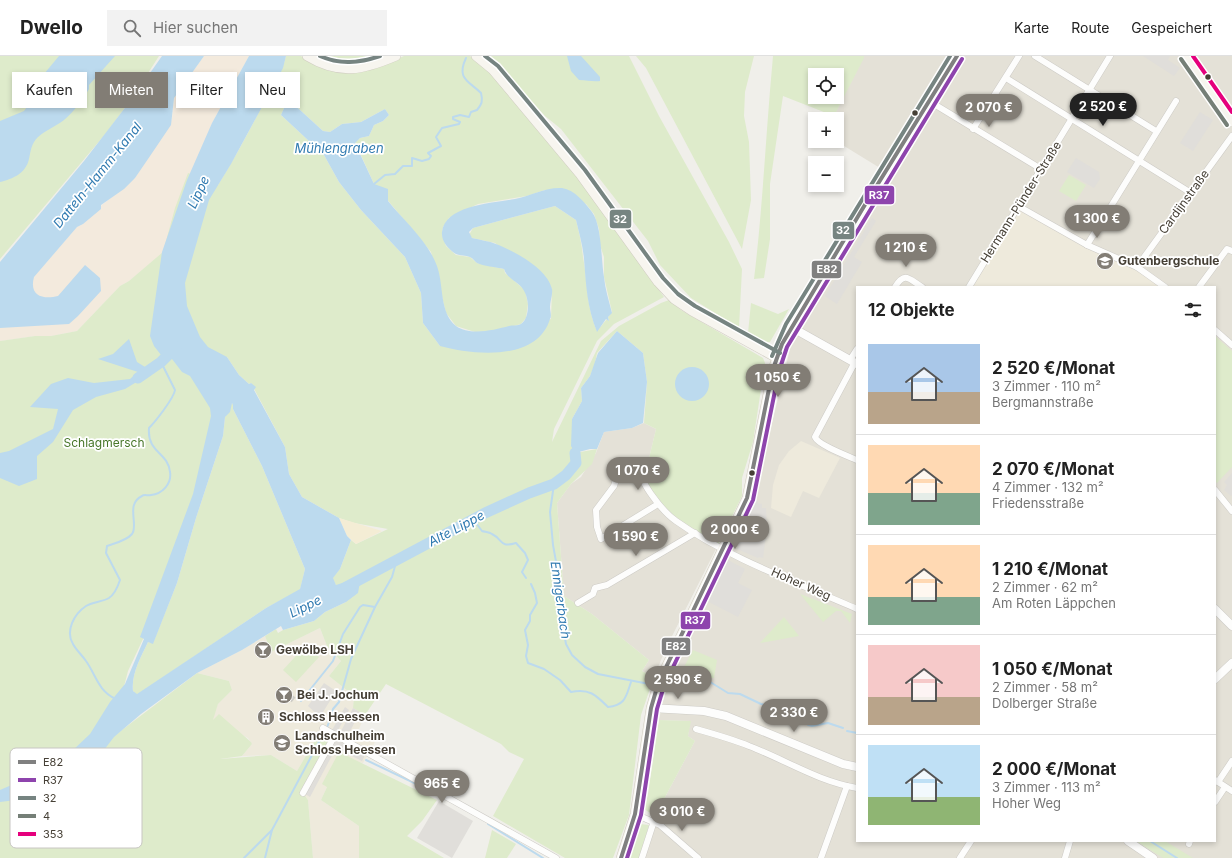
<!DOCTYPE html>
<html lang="de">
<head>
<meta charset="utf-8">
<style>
	:root { --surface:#fff; --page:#f2f2f2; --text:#222; --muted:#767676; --line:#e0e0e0; --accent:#827d75 }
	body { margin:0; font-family:Inter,sans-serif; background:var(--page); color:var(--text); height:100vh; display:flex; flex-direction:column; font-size:15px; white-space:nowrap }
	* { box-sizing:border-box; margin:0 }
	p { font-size:13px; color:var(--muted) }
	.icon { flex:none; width:22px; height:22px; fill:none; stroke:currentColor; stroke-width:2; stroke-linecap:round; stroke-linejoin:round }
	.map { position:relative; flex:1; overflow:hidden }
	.drawer { position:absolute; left:856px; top:230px; width:360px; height:556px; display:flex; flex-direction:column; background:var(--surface); border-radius:0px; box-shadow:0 2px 6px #0003 }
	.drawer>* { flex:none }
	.guide { position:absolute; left:12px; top:16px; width:380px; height:36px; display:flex; gap:8px }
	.tools { position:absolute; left:808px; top:12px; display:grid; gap:8px }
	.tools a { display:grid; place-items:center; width:36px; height:36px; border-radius:0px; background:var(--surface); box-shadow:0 2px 6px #0003; font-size:20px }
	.price { position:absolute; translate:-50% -34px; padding:0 9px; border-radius:14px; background:var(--accent); color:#fff; font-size:13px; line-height:26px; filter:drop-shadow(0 1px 2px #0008) }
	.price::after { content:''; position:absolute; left:50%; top:24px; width:12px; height:9px; margin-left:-6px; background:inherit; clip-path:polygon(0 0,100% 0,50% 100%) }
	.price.selected { background:#222; color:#fff }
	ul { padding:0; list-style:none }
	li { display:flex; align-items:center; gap:12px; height:100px; padding:0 12px }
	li+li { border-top:1px solid var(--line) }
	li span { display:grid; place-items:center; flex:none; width:112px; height:80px; border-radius:0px; color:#555 }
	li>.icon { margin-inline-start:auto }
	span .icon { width:48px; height:48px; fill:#fffc; stroke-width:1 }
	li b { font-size:17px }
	h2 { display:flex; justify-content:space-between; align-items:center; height:48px; padding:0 12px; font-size:17px }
	.pill { padding:0 14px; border-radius:0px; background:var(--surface); box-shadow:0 2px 6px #0003; font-size:14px; line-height:36px }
	.pill.selected { background:var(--accent); color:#fff }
	header { display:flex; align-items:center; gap:24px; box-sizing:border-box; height:56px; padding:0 20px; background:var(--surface); border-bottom:1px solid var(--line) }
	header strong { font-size:19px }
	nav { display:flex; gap:22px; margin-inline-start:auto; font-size:14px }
	.search { width:280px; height:36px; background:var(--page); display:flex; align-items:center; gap:10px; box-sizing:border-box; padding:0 14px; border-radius:0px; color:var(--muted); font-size:15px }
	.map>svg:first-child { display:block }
</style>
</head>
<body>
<header>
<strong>Dwello</strong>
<div class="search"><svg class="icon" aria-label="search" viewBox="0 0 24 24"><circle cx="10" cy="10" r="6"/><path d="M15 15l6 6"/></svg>Hier suchen</div>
<nav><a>Karte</a><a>Route</a><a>Gespeichert</a></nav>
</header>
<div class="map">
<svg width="1232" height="802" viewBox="0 0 1232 802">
	<rect width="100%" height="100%" fill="#f0efea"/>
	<g fill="#e4e1d7" fill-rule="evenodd">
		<path d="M864,0h89l-63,103 -10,9 -44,-27 1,-22h-5z"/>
		<path d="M963,0h269v802h-591l14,-42 40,-75 -7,-5 2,-15 -31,-1 7,-34 29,-66 54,-111 7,-20 36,-148zM857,231h358v554h-358z"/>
		<path d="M644,367l12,6 -12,50 74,66 -52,103 -12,29 -12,-6 7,-11 -57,-46 -28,-18 -7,-93 14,-19 10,-7 15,-24 8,-21 28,-4z"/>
	</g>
	<path fill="#f3eadd" d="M204,0h45l-37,67 -49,130 -34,28 -9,5 -43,45 -26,5h-16l-35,5v-25l77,-89 6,-3 18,-18 34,-28 37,-58 2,-22z"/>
	<g fill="#eeeadc">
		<path d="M1020,154l75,42 40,18 26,17h-189z"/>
		<path d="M801,385l39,17 -21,40 -16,-7 -12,26 -20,-9 2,-23 6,-20 10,-14z"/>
		<path d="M320,572l7,18 14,15 -12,15 25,20 -1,12 12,7 -7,16 17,11 -12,21 -6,-1 -30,25 -6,13 38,26v32h-46l-5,-58 -7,-10 20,-60 -24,41 -26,-16 -29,1 10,-12 -4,-6 -36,-18 6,-16 14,-14 -3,-9 -32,-8 45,-23 23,-14 6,16z"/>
	</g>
	<g fill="#deebcb" fill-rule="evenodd">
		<path d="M0,0h159l-29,45 -23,31 -107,127z"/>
		<path d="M286,0h15l12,8 64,4 27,-12h66l11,6 81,94 53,71 49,70 -50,27 -17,17 -43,88 -2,13 49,-101 18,-15 42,-23 8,-3 12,10 82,48 2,5 -12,79 -11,36v18l-24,49 -53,-35 -21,-31 12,-50 -12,-6 3,-41 -4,-29 -26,-22 -20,22 -2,11 -5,12 -9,12 1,13 -10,18 3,34 22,-4 -5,15 -21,20 -14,19 7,93 28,18 57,46 -7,11 12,6 -13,38 -12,100 -16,43h-48l-72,-42 31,-57 -15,-7 -8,-8 -115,-60 -21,31 -12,-7 1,-12 -25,-20 12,-15 -14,-15 -7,-18 -49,24 -6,-16 11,-7 2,4 5,-3 31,-9 11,-9 21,-10 -14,-24 8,-9 11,-29 5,4 32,-15 -34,-6 -15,-5 -37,-21 -13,-23 -4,-27 -34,-64 -2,1 -10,-9 -12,-18 -25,123 -51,142 -23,49 -9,35 -1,27 79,-60 32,8 3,9 -14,14 -5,16 6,-6 32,28 1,2 -10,12 -22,3 51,-4 26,16 24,-41 10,5 -30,55 7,10 5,58h-313v-517l35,-5h16l26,-5 43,-45 9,-5 34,-29 12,-44 13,-35 30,12c15,-24 28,-48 41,-73 10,-18 22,-36 27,-56zM288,43l35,32 7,1 12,-8 19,-2 24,-13 4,6 -6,6 -9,4 -5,11 -9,2 -5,4 19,42 57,68 15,61 10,13 19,6 21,-1 25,-7 5,-6 2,-14 -3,-14 -20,-17 -1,-4 -27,-6 -7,-6 -14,-2 -10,-9 -4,-11 1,-8 6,-9 29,-14 49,-8 18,-6 41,14 8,10 5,15 1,16 4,12v20l8,35 -4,5 1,4 -2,-2 -10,12c-11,-26 -9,-47 -14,-74 -1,-12 -4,-25 -7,-37l-21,-14 -82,22 -4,7 3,3 23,5 57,46 -1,30 -111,27 -17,-23 -2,-30 -16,-36 -44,-47 -22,-28 -15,-27 -43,-40z"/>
		<path d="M330,0h59c-24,9 -42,14 -66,3z"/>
		<path d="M490,0h139l30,60 70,126 13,27 -3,59 -48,-30 -31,-33 -12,-24 -87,-112 -16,-13z"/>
		<path d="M636,0h118l-9,36 -1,24 5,26 2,58 -9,49 -96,-181z"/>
		<path d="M773,0h91v2l-30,58 -51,-20 -13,88v55l-6,39 -10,1c9,-74 12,-149 19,-223zM815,19h22v22h-22z"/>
		<path d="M1069,119l17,10 -10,16 -17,-10z"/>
		<path d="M751,247l27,11 11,-5 -19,33 -6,1 -16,-10z"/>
		<path d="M1215,280l17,15v116l-15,16 -2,-2z"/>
		<path d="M232,347l2,2 -1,4 29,57 43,103 -5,21 -34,18 -129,87 -4,-4c-2,-17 8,-34 15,-49l5,1 24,-60 19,-65 27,-82 2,-19z"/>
		<path d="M800,538l52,20 -2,9 -9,-12h-5l-13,11z"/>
		<path d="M784,561l15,19 -39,7z"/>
		<path d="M306,589l13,12 -23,25 -13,-12z"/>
		<path d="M693,594l24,10 -3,18 -10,1 -11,5 -9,-17z"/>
		<path d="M659,664l32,1 -3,15 7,5 -40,75 -11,-7 4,-15z"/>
		<path d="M339,696l98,48 -15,21 -15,15 37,22h-85v-32l-38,-26 6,-13 -5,-3z"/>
		<path d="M640,768l9,1 -9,33h-12z"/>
		<path d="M492,774l24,14 -9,14h-22z"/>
		<path d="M1136,785h29l28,17h-30z"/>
	</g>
	<path fill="#f4edd5" d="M339,462l43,13 -26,13 -9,-8z"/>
	<g fill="#e0deda">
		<path d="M1143,0h27l-2,4 12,8 -6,8z"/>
		<path d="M1200,56l13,8 -20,31 -13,-8z"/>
		<path d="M1076,102l23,14 1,7 -6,9 -27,-16z"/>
		<path d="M872,162l4,3 -22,36 8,5 -25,42 -12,-8z"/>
		<path d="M1232,417v22l-1,1 -7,-6 3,-5 -3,-3z"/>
		<path d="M757,443l1,4 4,1v4h4l1,18 -4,32 -4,-1 -1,1 -21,-9 2,-3 -2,-1 11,-24 6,-20z"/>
		<path d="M728,504l17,9 -7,14 14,7 -14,27 -31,-16z"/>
		<path d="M324,627l12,8 -16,26 -12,-11z"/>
		<path d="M345,651l4,3 -13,24 -5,-2z"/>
		<path d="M353,652l7,4 -14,27 -7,-4z"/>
		<path d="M335,683l30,16 -3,6 -26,-13 -26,49 -5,-3z"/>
		<path d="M439,745l34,20 -21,37 -35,-20z"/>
	</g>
	<g fill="#bcdaee" fill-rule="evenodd">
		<path d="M59,0h56l-26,29v4c-7,11 -15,23 -25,31 -8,6 -18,10 -26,17 -7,7 -7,13 -9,22 -3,14 -16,20 -29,23v-61l24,-10 13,-18 2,-13z"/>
		<path d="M162,0h42l-30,42 -3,27 -23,34 -13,19 -11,11 -23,16v4l-18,15 -6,3 -43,50c-5,18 8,23 24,19l27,-31 15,13 1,13 -23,25 -9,8 -69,4v-66l84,-101 47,-61z"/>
		<path d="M249,0h37l-3,12 -8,15 -44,81 -22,36 -24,83 2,23 13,31 8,10 19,10 12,18 10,9 2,-1 5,4 -2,3 31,57 4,27 13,23 37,21 8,18 4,4 -11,29 -7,9 3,7 21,-7 3,4 -2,11 -12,9 -21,10 -11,9 -31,9 -2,-4 -39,24 -45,23 -56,41 -27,23 -10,13 -21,19 -26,17 -41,14 -16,2v-12l46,-20 6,-5 19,-13 19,-18 20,-32 15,-18 19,-45 -4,-2 53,-143 18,-78 -1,-8 -20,-32 -8,-4 -10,-13 -11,-4 -7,-9 -4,-10 12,-84 25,-72 25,-57zM232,347l1,2v4l29,57 43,103 -5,20 -34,19 -129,86 -4,-3c-2,-17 8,-34 15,-49l5,2 24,-61 19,-65 27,-82 2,-19 5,-5z"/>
		<path d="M567,0h14l19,21v4c-7,1 -13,-1 -21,-1l-8,-9z"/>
		<path d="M288,43l35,32 7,1 12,-8 19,-2 24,-13 4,6 -6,6 -9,4 -5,11 -9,2 -5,5 19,41 14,5v12c16,20 40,40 49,65 7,19 2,46 19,60 14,10 38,4 53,0 3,-1 9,0 12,-2 6,-4 7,-13 7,-19 -2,-25 -19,-21 -24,-36 -8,-2 -21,-3 -27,-6 -2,-1 -4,-5 -7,-6 -4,-2 -10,-1 -14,-3 -8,-5 -15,-13 -14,-22 3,-27 52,-29 73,-33 15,-3 31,-12 47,-11 13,2 23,15 30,24 10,13 9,49 12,65 1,12 5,24 8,36l-4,4 1,4 -3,-2 -9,13c-10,-25 -11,-47 -13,-73 -1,-13 -5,-26 -8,-39l-21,-14 -82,22 -4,4 3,6c8,2 17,3 24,6 18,7 51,24 56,45 1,5 -2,13 -2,18 0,4 2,9 0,12 -13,43 -77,36 -110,27l-17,-23 -2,-30 -16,-36 -44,-47 -22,-28 -15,-27 -43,-40z"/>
		<path d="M617,275l26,22 4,29 -4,41 -11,5 -28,4 -7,17h-7l-15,4 -4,-7 1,-27 10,-18 -1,-13 9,-12 8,-23z"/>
		<path d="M129,283l8,23 16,10 -28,17 -29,8 -23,13 -20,32 -16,14v23l-18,7 -19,-8v-25l9,-2 44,-22 5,-20 -28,-2 21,-23 17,-6 26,5 36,-4 8,-7 -40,-13 15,-5z"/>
		<circle cx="692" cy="328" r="17"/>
	</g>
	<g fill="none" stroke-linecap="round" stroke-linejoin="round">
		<g stroke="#bcdaee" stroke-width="2">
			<path d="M374,128l11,-9 10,-1 8,-8h9v-8l10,3 7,-2 2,-3 -3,-3 13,-7 -5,-9 6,-9 17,-4 1,-2 -7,-3v-2l7,-2 9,2 2,-5 6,-2c5,-6 6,-9 4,-17 -12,-12 -25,-14 -15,-35"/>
			<path d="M554,428l-4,28 3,33 8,44 3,44 2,11 6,11 13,12 13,7 51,10"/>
			<path d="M473,463l9,12c3,1 7,1 10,3 12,6 7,14 24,9l9,10 3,7 -6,12 4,6"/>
			<path d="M531,528l4,9 2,10 -7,12v6l-5,9 3,15 -2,11 2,7 16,6 16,11 11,12c18,-4 25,3 37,15 18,-2 18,-11 23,-25"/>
			<path d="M667,633l21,-2 19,-7 21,13 12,1 21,10 19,3 21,8 7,10 4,1 16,-3 15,5"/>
			<path d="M116,643c-18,-8 -20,-24 -30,-38 -4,-6 -10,-11 -13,-17 -8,-13 1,-30 13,-38 6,-4 16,-4 23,-8 6,-4 9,-12 11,-18l-14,-27 1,-7c8,-3 19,-5 25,-12 7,-9 -7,-30 10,-38 2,-2 6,0 9,-1 11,-1 21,-11 19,-23 -2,-20 -23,-19 -21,-44 6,-6 25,-30 26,-38l-14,-28"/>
			<path d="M301,645l32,-40 10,-27 17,-27 3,-2 12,2"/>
			<path d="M847,675l10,2"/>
			<path d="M366,704l63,30"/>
			<path d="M488,768l55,34"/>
			<path d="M1150,785l27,17"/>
			<path d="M244,802l28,-28 56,-105 5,-16 6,-7 12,-43 24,-52 17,-30 5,-18"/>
			<path d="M265,802l7,-28"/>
		</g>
		<g stroke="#bcdaee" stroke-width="11">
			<path d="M138,322l23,-16 15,-15"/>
			<path d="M346,531l139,-74 44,-20 25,-9 12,-9 10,-12 -1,-10"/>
		</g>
		<path stroke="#ceccc6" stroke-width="6" stroke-dasharray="6 3" stroke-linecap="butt" d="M289,640l6,5"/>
		<defs>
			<g id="minor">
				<path d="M1035,0l121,75"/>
				<path d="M1006,22l185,115"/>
				<path d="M929,45l112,68"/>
				<path d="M973,73l46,-73"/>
				<path d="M1018,150l69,39 50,22 28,20"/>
				<path d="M1087,189l89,-144"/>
				<path d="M1137,211l95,-131"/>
				<path d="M895,231c10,-16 14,-8 27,0"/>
				<path d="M969,231l141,-231"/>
				<path d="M1199,231l28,-38 5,2"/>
				<path d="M1215,274l17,15"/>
				<path d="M850,304l7,-11"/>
				<path d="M855,306l-40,75c3,8 33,19 42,23"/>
				<path d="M1215,434l17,21"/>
				<path d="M658,448l-57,35 -4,-12 -1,-17 18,-24 8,-25c16,4 20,21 29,33 7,10 15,20 25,27 52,37 122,62 181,88"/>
				<path d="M578,547l15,-9 2,-6 12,-3 88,-52"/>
				<path d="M323,672l233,130"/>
				<path d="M696,673c18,5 36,10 53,17 37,14 68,35 108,42"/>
				<path d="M1215,724l17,11"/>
				<path d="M1218,726l14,-21"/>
				<path d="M303,737l32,-58"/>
				<path d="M1215,746l10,-15"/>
				<path d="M635,758l25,11 38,33"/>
				<path d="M1189,788l1,-3"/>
				<path d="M642,802l12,-37"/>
				<path d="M821,802l26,-72"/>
				<path d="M960,802l11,-17"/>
				<path d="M1065,802l5,-17"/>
			</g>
			<g id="tertiary">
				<path d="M791,271l66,37"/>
				<path d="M1215,553l17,17"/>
				<path d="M1215,623l17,-16"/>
				<path d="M651,652l53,3 22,5 117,48 14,3"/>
				<path d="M1128,785l25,17"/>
			</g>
			<g id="secondary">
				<path d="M307,0c33,20 56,14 89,0"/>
				<path d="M476,0l17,14 87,104 78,108 16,17 18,12 85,47"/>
				<path d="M1186,0l46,66"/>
				<path d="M621,802l14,-44 16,-106 7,-24 89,-186 26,-129 9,-25 81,-136 94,-152"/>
			</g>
		</defs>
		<use href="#minor" stroke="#cdcbc6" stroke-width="7"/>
		<use href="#tertiary" stroke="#cdcbc6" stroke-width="9"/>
		<use href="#secondary" stroke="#d0ccc1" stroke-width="10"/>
		<use href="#minor" stroke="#fdfdfc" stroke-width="6"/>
		<use href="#tertiary" stroke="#fdfdfc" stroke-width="8"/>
		<use href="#secondary" stroke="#f7f5ef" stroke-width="9"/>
		<defs>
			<path id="bus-1" d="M621,802l14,-44 16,-106 7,-24 89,-186 26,-129 9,-25 81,-136 94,-152"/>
			<path id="bus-2" d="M627,802l14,-43 16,-106 7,-23 89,-186 26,-129 8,-24 175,-288"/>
			<g id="bus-3">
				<path d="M320,0c20,9 39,7 60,0"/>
				<path d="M485,0l13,10 87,104 78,108 15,16 17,12 85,47"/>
				<path d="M772,300l14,-32 164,-268"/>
			</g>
			<path id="bus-4" d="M1181,3l46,66"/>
			<path id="bus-5" d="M1193,0l39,56"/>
		</defs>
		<use href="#bus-1" stroke="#fff" stroke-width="7"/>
		<use href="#bus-2" stroke="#fff" stroke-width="7"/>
		<use href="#bus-3" stroke="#fff" stroke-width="7"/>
		<use href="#bus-4" stroke="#fff" stroke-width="7"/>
		<use href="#bus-5" stroke="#fff" stroke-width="7"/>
		<use href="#bus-1" stroke="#808080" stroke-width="4"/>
		<use href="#bus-2" stroke="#8e44ad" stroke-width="4"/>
		<use href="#bus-3" stroke="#768481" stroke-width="4"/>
		<use href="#bus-4" stroke="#757f77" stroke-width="4"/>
		<use href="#bus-5" stroke="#e5007d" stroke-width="4"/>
	</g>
	<defs>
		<symbol id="school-disc" viewBox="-11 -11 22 22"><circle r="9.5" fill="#827d75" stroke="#fff"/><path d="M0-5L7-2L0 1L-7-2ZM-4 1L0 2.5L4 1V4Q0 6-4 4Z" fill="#fff"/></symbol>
		<symbol id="bar-disc" viewBox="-11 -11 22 22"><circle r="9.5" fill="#827d75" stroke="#fff"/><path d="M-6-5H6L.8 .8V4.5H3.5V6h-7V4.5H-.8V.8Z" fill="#fff"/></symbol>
		<symbol id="building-disc" viewBox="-11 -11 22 22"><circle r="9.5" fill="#827d75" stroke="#fff"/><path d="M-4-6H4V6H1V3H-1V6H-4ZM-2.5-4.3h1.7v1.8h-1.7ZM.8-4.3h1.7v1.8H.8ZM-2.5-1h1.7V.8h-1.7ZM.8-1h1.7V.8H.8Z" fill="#fff"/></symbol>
	</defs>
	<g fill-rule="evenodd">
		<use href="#school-disc" x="1095" y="195" width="20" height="20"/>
		<use href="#bar-disc" x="253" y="584" width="20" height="20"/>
		<use href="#bar-disc" x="274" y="629" width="20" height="20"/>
		<use href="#building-disc" x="256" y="651" width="20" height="20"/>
		<use href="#school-disc" x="272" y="677" width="20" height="20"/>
	</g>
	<g fill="#464036" stroke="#fff" stroke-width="1.5">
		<circle cx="1208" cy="21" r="3.5"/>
		<circle cx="915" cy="57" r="3.5"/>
		<circle cx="752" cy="417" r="3.5"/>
	</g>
	<g text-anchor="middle" stroke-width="3.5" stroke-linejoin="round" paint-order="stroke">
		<g font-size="12" fill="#464036" stroke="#fff">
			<text transform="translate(1021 146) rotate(-58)" y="4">Hermann-Pünder-Straße</text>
			<text transform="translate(1184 146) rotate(-54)" y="4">Cardijnstraße</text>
			<text transform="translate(801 528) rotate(24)" y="4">Hoher Weg</text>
		</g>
		<g font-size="12" font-weight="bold" fill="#464036" stroke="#fff" text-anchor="start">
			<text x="1118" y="209">Gutenbergschule</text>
			<text x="276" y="598">Gewölbe LSH</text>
			<text x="297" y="643">Bei J. Jochum</text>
			<text x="279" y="665">Schloss Heessen</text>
			<text x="295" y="684">Landschulheim<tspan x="295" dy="14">Schloss Heessen</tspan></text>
		</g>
		<g font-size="12" fill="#48772a" stroke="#fff">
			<text x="104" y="391">Schlagmersch</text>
		</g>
		<g font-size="13" font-style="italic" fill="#317bb1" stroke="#fff">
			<text x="339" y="97">Mühlengraben</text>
			<text transform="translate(97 119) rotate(-51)" y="5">Datteln-Hamm-Kanal</text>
			<text transform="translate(198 136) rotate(-65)" y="5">Lippe</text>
			<text transform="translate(456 472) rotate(-28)" y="5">Alte Lippe</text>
			<text transform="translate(561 544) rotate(82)" y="5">Ennigerbach</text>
			<text transform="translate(305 550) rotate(-26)" y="5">Lippe</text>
		</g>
	</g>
	<rect x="10" y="692" width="132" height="100" rx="6" fill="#fff" stroke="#c8c6c3" stroke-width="1"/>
	<rect x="18" y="704" width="18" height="4" fill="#808080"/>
	<rect x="18" y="722" width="18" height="4" fill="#8e44ad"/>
	<rect x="18" y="740" width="18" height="4" fill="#768481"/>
	<rect x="18" y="758" width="18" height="4" fill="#757f77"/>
	<rect x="18" y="776" width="18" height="4" fill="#e5007d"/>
	<g font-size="11" fill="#464036">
		<text x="43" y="710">E82</text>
		<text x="43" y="728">R37</text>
		<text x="43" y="746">32</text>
		<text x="43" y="764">4</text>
		<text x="43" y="782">353</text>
	</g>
	<g stroke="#fff" stroke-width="1.5">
		<rect x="864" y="129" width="31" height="20" rx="4" fill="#8e44ad"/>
		<rect x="609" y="153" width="23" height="20" rx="4" fill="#768481"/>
		<rect x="832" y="165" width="23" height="19" rx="4" fill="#768481"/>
		<rect x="811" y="204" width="31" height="19" rx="4" fill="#808080"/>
		<rect x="680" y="555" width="31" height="19" rx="4" fill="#8e44ad"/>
		<rect x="661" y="581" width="30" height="19" rx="4" fill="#808080"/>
	</g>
	<g font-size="11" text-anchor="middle" font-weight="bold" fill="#fff">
		<text x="879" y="143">R37</text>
		<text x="620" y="167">32</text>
		<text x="843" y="178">32</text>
		<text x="827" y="217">E82</text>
		<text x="695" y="568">R37</text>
		<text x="676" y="594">E82</text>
	</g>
</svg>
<div class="tools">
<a><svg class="icon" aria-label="locate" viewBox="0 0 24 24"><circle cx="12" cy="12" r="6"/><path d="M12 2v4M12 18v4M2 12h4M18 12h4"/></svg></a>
<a>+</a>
<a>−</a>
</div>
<b class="price selected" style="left:1103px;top:71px">2 520 €</b>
<b class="price" style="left:989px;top:72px">2 070 €</b>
<b class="price" style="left:1097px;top:183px">1 300 €</b>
<b class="price" style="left:906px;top:212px">1 210 €</b>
<b class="price" style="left:778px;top:342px">1 050 €</b>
<b class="price" style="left:638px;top:435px">1 070 €</b>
<b class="price" style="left:735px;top:494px">2 000 €</b>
<b class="price" style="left:636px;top:501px">1 590 €</b>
<b class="price" style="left:678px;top:644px">2 590 €</b>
<b class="price" style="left:794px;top:677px">2 330 €</b>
<b class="price" style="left:442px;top:748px">965 €</b>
<b class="price" style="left:682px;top:776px">3 010 €</b>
<div class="guide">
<a class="pill">Kaufen</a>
<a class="pill selected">Mieten</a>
<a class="pill">Filter</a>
<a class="pill">Neu</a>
</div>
<section class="drawer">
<h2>12 Objekte<svg class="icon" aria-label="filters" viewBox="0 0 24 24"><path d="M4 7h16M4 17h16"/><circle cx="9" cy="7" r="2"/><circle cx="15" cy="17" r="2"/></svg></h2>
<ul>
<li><span style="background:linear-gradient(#a9c7e8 60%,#b9a48a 0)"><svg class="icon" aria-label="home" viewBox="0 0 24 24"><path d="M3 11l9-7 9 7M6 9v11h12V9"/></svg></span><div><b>2 520 €/Monat</b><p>3 Zimmer · 110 m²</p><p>Bergmannstraße</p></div></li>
<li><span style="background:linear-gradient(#ffd9b3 60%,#7fa58c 0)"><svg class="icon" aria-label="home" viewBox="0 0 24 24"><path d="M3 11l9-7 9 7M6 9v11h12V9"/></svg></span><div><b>2 070 €/Monat</b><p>4 Zimmer · 132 m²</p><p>Friedensstraße</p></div></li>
<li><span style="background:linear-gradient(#ffd9b3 65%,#7fa58c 0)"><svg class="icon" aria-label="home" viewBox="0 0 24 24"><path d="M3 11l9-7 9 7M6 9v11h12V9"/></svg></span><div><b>1 210 €/Monat</b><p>2 Zimmer · 62 m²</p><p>Am Roten Läppchen</p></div></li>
<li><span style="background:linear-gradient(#f6c9c9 65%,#b9a48a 0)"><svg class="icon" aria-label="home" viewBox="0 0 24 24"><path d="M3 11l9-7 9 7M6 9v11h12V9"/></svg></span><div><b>1 050 €/Monat</b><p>2 Zimmer · 58 m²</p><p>Dolberger Straße</p></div></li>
<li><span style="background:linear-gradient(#bfe0f5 65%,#8fb573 0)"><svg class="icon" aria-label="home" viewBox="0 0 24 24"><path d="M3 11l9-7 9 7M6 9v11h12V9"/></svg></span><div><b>2 000 €/Monat</b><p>3 Zimmer · 113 m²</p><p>Hoher Weg</p></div></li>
</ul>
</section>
</div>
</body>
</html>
